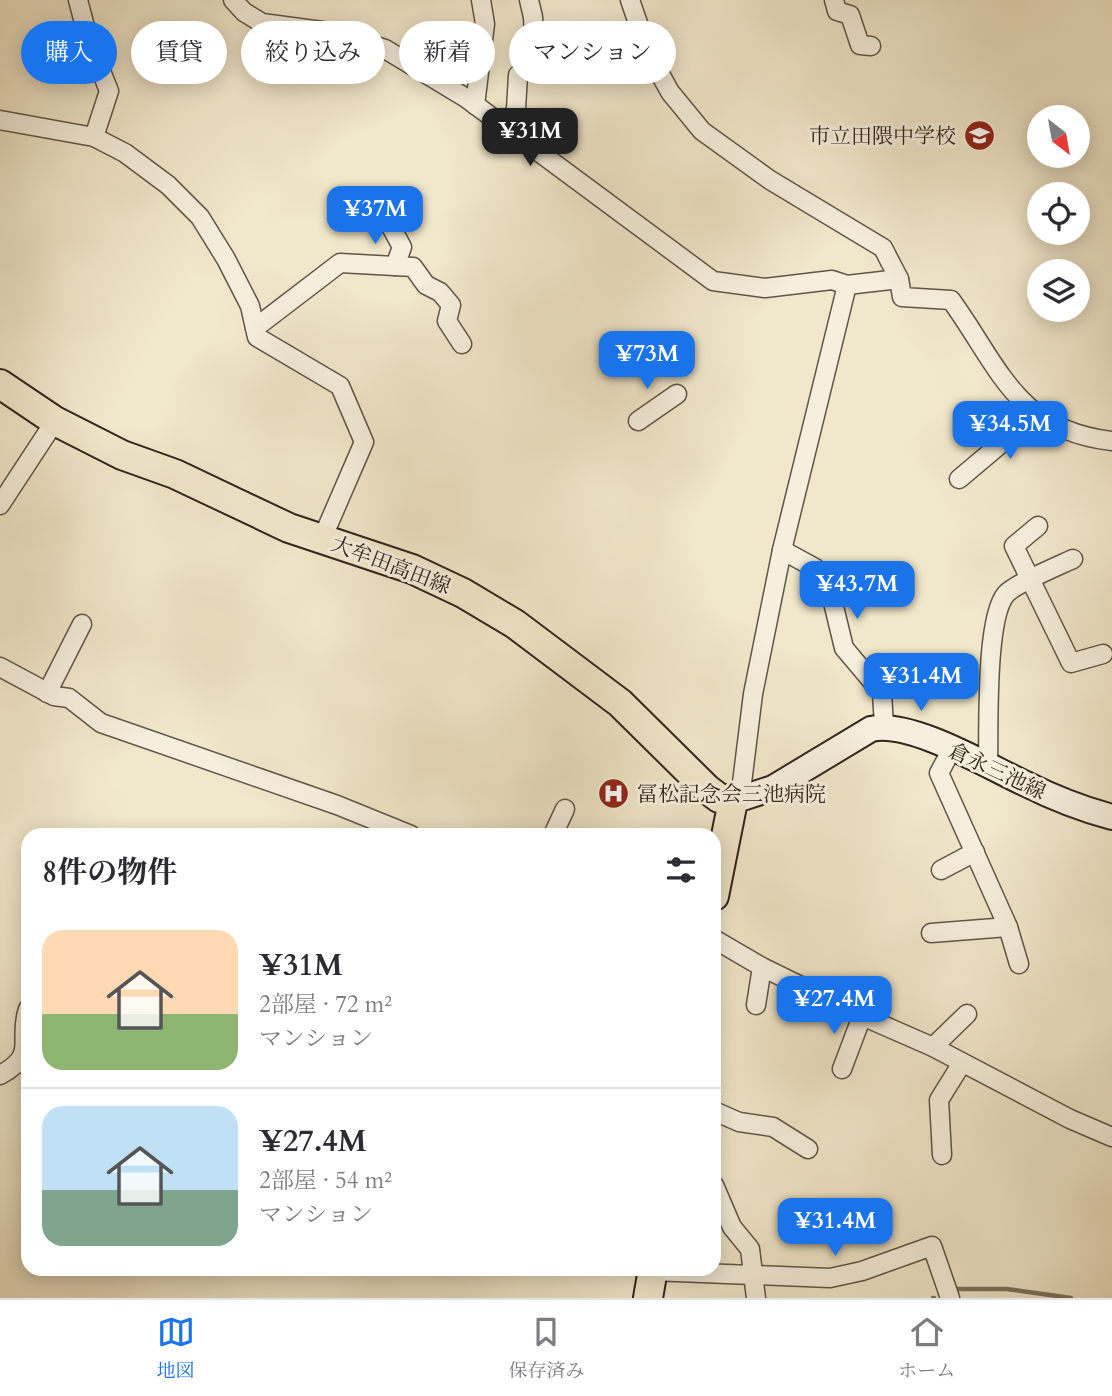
<!DOCTYPE html>
<html lang="ja">
<head>
<meta charset="utf-8">
<style>
	:root { --surface:#fff; --page:#f2f2f3; --text:#2b2b33; --muted:#7c7c81; --line:#e1e1e2; --accent:#1a73e8 }
	body { margin:0; font-family:Cardo,"Noto Serif JP",serif; background:var(--page); color:var(--text); height:100vh; display:flex; flex-direction:column; font-size:26px; white-space:nowrap }
	* { box-sizing:border-box; margin:0 }
	p { font-size:23px; color:var(--muted) }
	.icon { flex:none; width:38px; height:38px; fill:none; stroke:currentColor; stroke-width:2; stroke-linecap:round; stroke-linejoin:round }
	.map { position:relative; flex:1; overflow:hidden }
	.details { position:absolute; left:21px; top:828px; width:700px; height:448px; display:flex; flex-direction:column; background:var(--surface); border-radius:21px; box-shadow:0 4px 18px #0003 }
	.details>* { flex:none }
	.banner { position:absolute; left:21px; top:21px; width:700px; height:63px; display:flex; gap:14px }
	.needle { width:46px; rotate:149deg }
	.controls { position:absolute; left:1027px; top:105px; display:grid; gap:14px }
	.controls a { display:grid; place-items:center; width:63px; height:63px; border-radius:50%; background:var(--surface); box-shadow:0 4px 18px #0003; font-size:35px }
	.price { position:absolute; translate:-50% -60px; padding:0 16px; border-radius:14px; background:var(--accent); color:#fff; font-size:23px; line-height:46px; filter:drop-shadow(0 2px 4px #0008) }
	.price::after { content:''; position:absolute; left:50%; top:42px; width:21px; height:16px; margin-left:-10px; background:inherit; clip-path:polygon(0 0,100% 0,50% 100%) }
	.price.active { background:#222; color:#fff }
	ul { padding:0; list-style:none }
	li { display:flex; align-items:center; gap:21px; height:175px; padding:0 21px }
	li+li { border-top:2px solid var(--line) }
	li span { display:grid; place-items:center; flex:none; width:196px; height:140px; border-radius:21px; color:#555 }
	li>.icon { margin-inline-start:auto }
	span .icon { width:84px; height:84px; fill:#fffc; stroke-width:1 }
	li b { font-size:30px }
	h2 { display:flex; justify-content:space-between; align-items:center; height:84px; padding:0 21px; font-size:30px }
	.tag { padding:0 24px; border-radius:32px; background:var(--surface); box-shadow:0 4px 18px #0003; font-size:24px; line-height:63px }
	.tag.active { background:var(--accent); color:#fff }
	.tab-bar { display:flex; justify-content:space-around; align-items:center; height:98px; border-top:2px solid var(--line); background:var(--surface); font-size:19px; color:var(--muted) }
	.tab-bar a { display:grid; justify-items:center; gap:4px }
	.tab-bar .active { color:var(--accent) }
	.map>svg:first-child { display:block }
</style>
</head>
<body>
<div class="map">
<svg width="1112" height="1298" viewBox="0 0 1112 1298">
	<rect width="100%" height="100%" fill="#f1e7ca"/>
	<filter id="stains"><feTurbulence type="fractalNoise" baseFrequency=".00286" numOctaves="4"/><feColorMatrix values="0 0 0 0 .2 0 0 0 0 .09 0 0 0 0 .02 0 0 0 .5 -.17"/></filter>
	<radialGradient id="worn" r=".72"><stop offset=".6" stop-color="#630" stop-opacity="0"/><stop offset="1" stop-color="#630" stop-opacity=".3"/></radialGradient>
	<g fill="none" stroke-linecap="round" stroke-linejoin="round">
		<g stroke="#7c7161" stroke-width="4.5">
			<path d="M953,1289h54l64,9"/>
			<path d="M933,1298h1"/>
		</g>
		<defs>
			<g id="minor">
				<path d="M78,0l10,38 21,53 -15,46"/>
				<path d="M233,0l11,12 18,11 75,10 48,16 81,49 247,183 52,7 67,-8 15,5 52,-6"/>
				<path d="M630,0l18,52 22,40 32,39 68,49 113,68 16,31 3,18 49,3c49,68 65,130 161,141"/>
				<path d="M834,0l3,11 13,4 10,30 11,1"/>
				<path d="M475,105l10,-81 -4,-24"/>
				<path d="M0,120l94,17 31,16 43,32 32,32 26,42 24,47 7,31 83,49 24,56 -42,97"/>
				<path d="M508,128l8,-19 2,-34 17,-13 -2,-45 -4,-17"/>
				<path d="M378,203l24,44 -7,19"/>
				<path d="M255,328l85,-65 73,4 13,18 14,7 11,13 -4,16 15,23"/>
				<path d="M638,421l39,-27"/>
				<path d="M959,479l77,-65"/>
				<path d="M0,505l55,-84"/>
				<path d="M1038,526l-24,20 57,117 32,-9"/>
				<path d="M782,550l33,18 16,26 13,54 38,45 2,33"/>
				<path d="M0,667l54,29 15,2 32,25 236,82 74,30"/>
				<path d="M47,693l35,-69"/>
				<path d="M952,749l-13,24 69,154 11,37"/>
				<path d="M988,765c1,-35 -3,-147 18,-171 9,-10 52,-28 67,-35"/>
				<path d="M740,799l13,-105 29,-144 65,-265"/>
				<path d="M553,835l12,-26"/>
				<path d="M941,870l34,-18"/>
				<path d="M931,933l77,-6"/>
				<path d="M714,939l48,28 100,49 71,31 137,72 42,18"/>
				<path d="M756,1005l6,-38"/>
				<path d="M933,1047l34,-33"/>
				<path d="M842,1069l20,-53"/>
				<path d="M0,1075c39,-21 17,-33 28,-66"/>
				<path d="M714,1111l25,11 34,5 35,22"/>
				<path d="M942,1155l-3,-55 23,-37"/>
				<path d="M714,1185l18,42 18,22 6,49"/>
				<path d="M652,1271l178,7 32,-7 70,-25 18,52"/>
			</g>
			<path id="secondary" d="M733,801l40,-13 98,-59c40,-9 118,38 155,55 28,14 56,25 86,33"/>
			<g id="primary">
				<path d="M0,384l55,37 67,34 53,19 114,54 123,41 51,24 52,31 105,79 87,86 12,9 14,3 -19,95"/>
				<path d="M648,1298l5,-29"/>
			</g>
		</defs>
		<use href="#minor" stroke="#605548" stroke-width="21"/>
		<use href="#secondary" stroke="#30241c" stroke-width="28"/>
		<use href="#primary" stroke="#30241c" stroke-width="32"/>
		<use href="#minor" stroke="#f6efdd" stroke-width="18"/>
		<use href="#secondary" stroke="#f6efdd" stroke-width="24"/>
		<use href="#primary" stroke="#f1e7ca" stroke-width="28"/>
	</g>
	<defs>
		<symbol id="school-disc" viewBox="-11 -11 22 22"><circle r="9.5" fill="#8f2418" stroke="#f6efdd"/><path d="M0-5L7-2L0 1L-7-2ZM-4 1L0 2.5L4 1V4Q0 6-4 4Z" fill="#fff"/></symbol>
		<symbol id="hospital-disc" viewBox="-11 -11 22 22"><circle r="9.5" fill="#8f2418" stroke="#f6efdd"/><path d="M-5-5h3v3.5h4V-5h3V5h-3V1.5h-4V5h-3Z" fill="#fff"/></symbol>
	</defs>
	<g fill-rule="evenodd">
		<use href="#school-disc" x="962" y="118" width="35" height="35"/>
		<use href="#hospital-disc" x="596" y="776" width="35" height="35"/>
	</g>
	<g text-anchor="middle" stroke-width="6" stroke-linejoin="round" paint-order="stroke">
		<g font-size="21" fill="#30241c" stroke="#f6efdd" text-anchor="end">
			<text x="956" y="143">市立田隈中学校</text>
			<text x="637" y="801" text-anchor="start">冨松記念会三池病院</text>
		</g>
		<g font-size="21" fill="#30241c" stroke="#f6efdd">
			<text transform="translate(391 565) rotate(21)" y="7">大牟田高田線</text>
			<text transform="translate(997 771) rotate(25)" y="7">倉永三池線</text>
		</g>
	</g>
	<rect width="100%" height="100%" filter="url(#stains)"/>
	<rect width="100%" height="100%" fill="url(#worn)"/>
</svg>
<div class="controls">
<a><svg class="needle" viewBox="-14 -14 28 28"><path d="M0-13l5 13h-10z" fill="#e53935"/><path d="M0 13l5-13h-10z" fill="#7c7c81"/></svg></a>
<a><svg class="icon" aria-label="locate" viewBox="0 0 24 24"><circle cx="12" cy="12" r="6"/><path d="M12 2v4M12 18v4M2 12h4M18 12h4"/></svg></a>
<a><svg class="icon" aria-label="layers" viewBox="0 0 24 24"><path d="M12 4l9 5-9 5-9-5zM3 14l9 5 9-5"/></svg></a>
</div>
<b class="price active" style="left:530px;top:168px">¥31M</b>
<b class="price" style="left:375px;top:246px">¥37M</b>
<b class="price" style="left:647px;top:391px">¥73M</b>
<b class="price" style="left:1010px;top:461px">¥34.5M</b>
<b class="price" style="left:857px;top:621px">¥43.7M</b>
<b class="price" style="left:921px;top:713px">¥31.4M</b>
<b class="price" style="left:834px;top:1036px">¥27.4M</b>
<b class="price" style="left:835px;top:1258px">¥31.4M</b>
<div class="banner">
<a class="tag active">購入</a>
<a class="tag">賃貸</a>
<a class="tag">絞り込み</a>
<a class="tag">新着</a>
<a class="tag">マンション</a>
</div>
<section class="details">
<h2>8件の物件<svg class="icon" aria-label="filters" viewBox="0 0 24 24"><path d="M4 7h16M4 17h16"/><circle cx="9" cy="7" r="2"/><circle cx="15" cy="17" r="2"/></svg></h2>
<ul>
<li><span style="background:linear-gradient(#ffd9b3 60%,#8fb573 0)"><svg class="icon" aria-label="home" viewBox="0 0 24 24"><path d="M3 11l9-7 9 7M6 9v11h12V9"/></svg></span><div><b>¥31M</b><p>2部屋 · 72 m²</p><p>マンション</p></div></li>
<li><span style="background:linear-gradient(#bfe0f5 60%,#7fa58c 0)"><svg class="icon" aria-label="home" viewBox="0 0 24 24"><path d="M3 11l9-7 9 7M6 9v11h12V9"/></svg></span><div><b>¥27.4M</b><p>2部屋 · 54 m²</p><p>マンション</p></div></li>
</ul>
</section>
</div>
<nav class="tab-bar">
<a class="active"><svg class="icon" aria-label="map" viewBox="0 0 24 24"><path d="M3 6l6-2 6 2 6-2v14l-6 2-6-2-6 2zM9 4v14M15 6v14"/></svg>地図</a>
<a><svg class="icon" aria-label="saved" viewBox="0 0 24 24"><path d="M7 4h10v16l-5-4-5 4z"/></svg>保存済み</a>
<a><svg class="icon" aria-label="home" viewBox="0 0 24 24"><path d="M3 11l9-7 9 7M6 9v11h12V9"/></svg>ホーム</a>
</nav>
</body>
</html>
